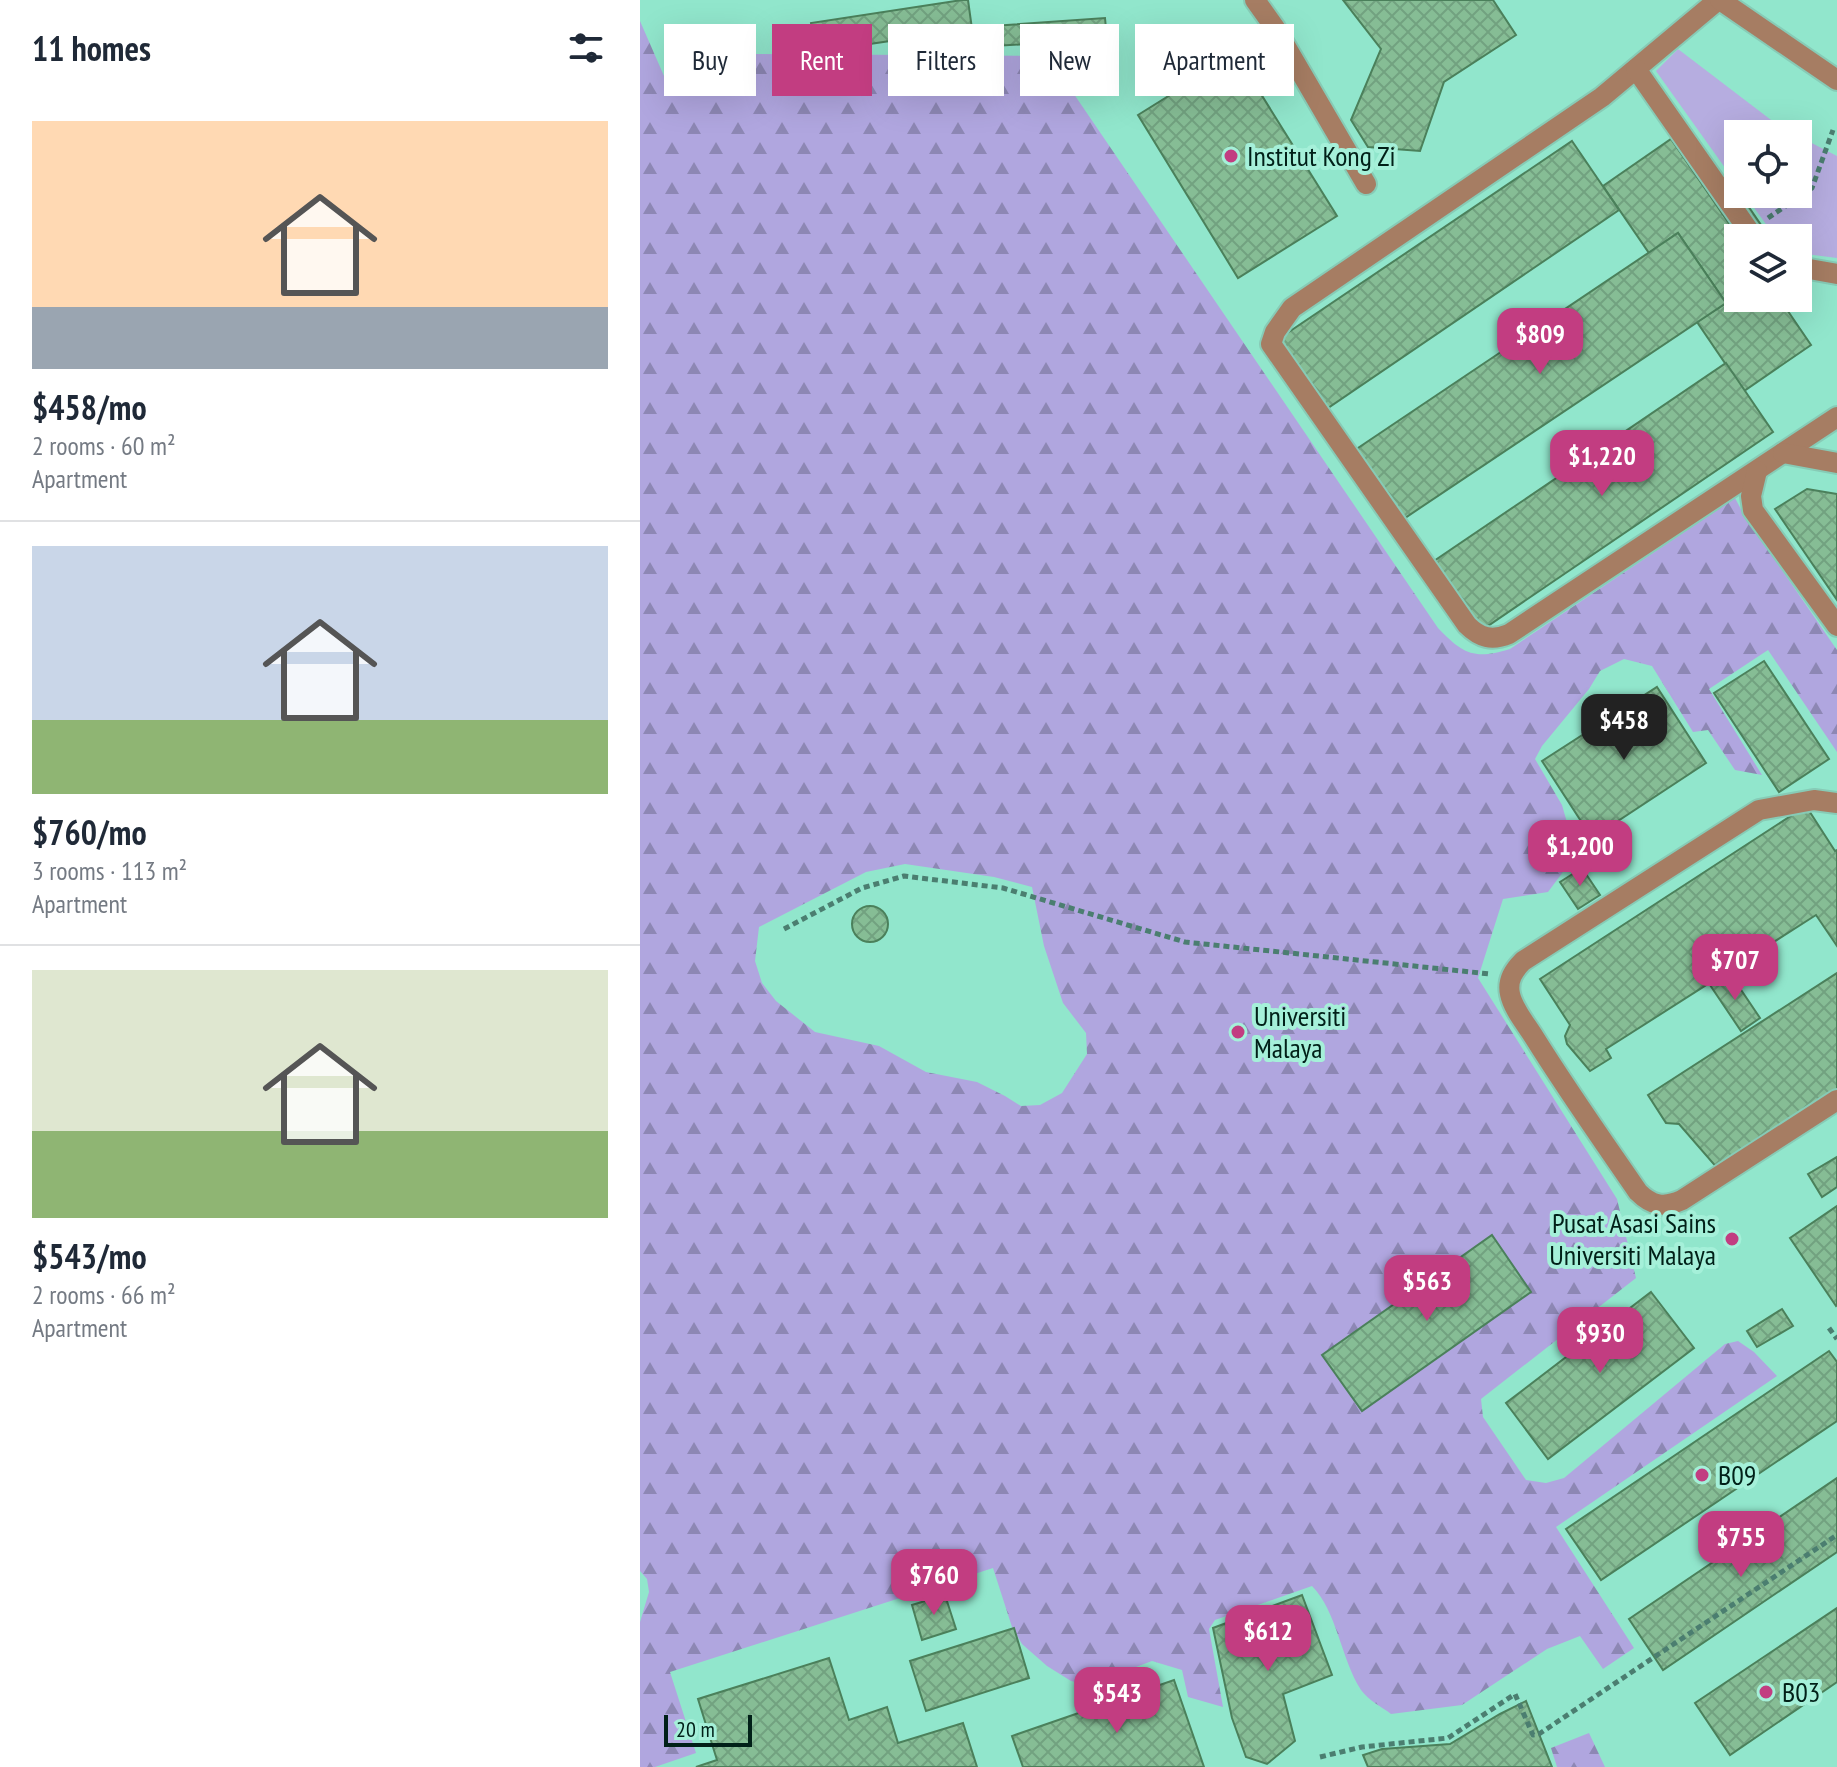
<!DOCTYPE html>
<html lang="en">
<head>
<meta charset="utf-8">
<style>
	:root { --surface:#fff; --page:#f2f2f3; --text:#1f2937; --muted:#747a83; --line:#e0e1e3; --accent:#c23d81 }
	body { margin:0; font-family:"PT Sans Narrow",sans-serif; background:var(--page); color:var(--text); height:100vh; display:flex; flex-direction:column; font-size:30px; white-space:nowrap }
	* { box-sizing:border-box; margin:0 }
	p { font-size:26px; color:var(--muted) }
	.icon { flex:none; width:44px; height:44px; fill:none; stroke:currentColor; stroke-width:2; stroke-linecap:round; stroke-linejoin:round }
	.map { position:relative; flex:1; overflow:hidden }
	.panel { display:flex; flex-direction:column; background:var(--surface); width:640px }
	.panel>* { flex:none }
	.hud { position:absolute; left:24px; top:24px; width:760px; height:72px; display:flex; gap:16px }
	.fabs { position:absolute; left:1084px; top:120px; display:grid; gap:16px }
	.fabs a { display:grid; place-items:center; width:88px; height:88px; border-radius:0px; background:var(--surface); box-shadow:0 8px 32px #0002; font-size:40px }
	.scale { position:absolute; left:24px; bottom:20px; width:88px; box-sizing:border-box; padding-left:8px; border:4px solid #012018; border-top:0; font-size:22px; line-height:28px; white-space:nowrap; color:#012018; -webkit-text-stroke:6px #a5f0d9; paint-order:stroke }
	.price { position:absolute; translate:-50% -68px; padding:0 18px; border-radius:16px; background:var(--accent); color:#fff; font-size:26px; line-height:52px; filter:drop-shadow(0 2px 4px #0008) }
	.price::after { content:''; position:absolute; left:50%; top:48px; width:24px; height:18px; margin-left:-12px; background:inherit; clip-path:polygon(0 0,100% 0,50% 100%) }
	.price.on { background:#222; color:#fff }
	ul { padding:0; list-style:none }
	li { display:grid; align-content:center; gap:16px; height:424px; padding:0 32px }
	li+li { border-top:2px solid var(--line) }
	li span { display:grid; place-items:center; height:248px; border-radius:0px; color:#555 }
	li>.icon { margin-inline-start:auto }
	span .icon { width:144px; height:144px; fill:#fffc; stroke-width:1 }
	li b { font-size:34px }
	h2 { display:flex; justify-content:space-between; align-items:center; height:96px; padding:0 32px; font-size:34px }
	.tag { padding:0 28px; border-radius:0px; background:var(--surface); box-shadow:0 8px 32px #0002; font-size:28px; line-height:72px }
	.tag.on { background:var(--accent); color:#fff }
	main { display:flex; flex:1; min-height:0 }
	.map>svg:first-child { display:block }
</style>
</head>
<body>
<main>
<section class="panel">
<h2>11 homes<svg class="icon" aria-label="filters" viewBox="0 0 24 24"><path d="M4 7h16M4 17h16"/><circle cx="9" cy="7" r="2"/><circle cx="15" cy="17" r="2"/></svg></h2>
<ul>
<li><span style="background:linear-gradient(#ffd9b3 75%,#9aa5b1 0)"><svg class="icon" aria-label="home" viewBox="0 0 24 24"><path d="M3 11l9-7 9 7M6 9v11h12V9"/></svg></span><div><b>$458/mo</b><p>2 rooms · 60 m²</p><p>Apartment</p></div></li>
<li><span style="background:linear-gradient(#c9d6e8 70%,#8fb573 0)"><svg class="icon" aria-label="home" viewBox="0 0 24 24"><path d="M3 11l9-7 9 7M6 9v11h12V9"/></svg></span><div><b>$760/mo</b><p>3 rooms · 113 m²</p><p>Apartment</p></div></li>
<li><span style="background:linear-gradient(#dfe7d0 65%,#8fb573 0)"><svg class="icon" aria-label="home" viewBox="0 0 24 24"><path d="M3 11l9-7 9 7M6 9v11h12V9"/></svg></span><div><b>$543/mo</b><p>2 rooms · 66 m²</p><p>Apartment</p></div></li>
</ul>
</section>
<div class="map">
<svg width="1197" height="1767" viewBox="0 0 1197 1767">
	<defs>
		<pattern id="forest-firs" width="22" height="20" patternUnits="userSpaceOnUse" patternTransform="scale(2)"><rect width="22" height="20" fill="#b0a6df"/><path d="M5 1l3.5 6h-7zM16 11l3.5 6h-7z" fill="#8d87b4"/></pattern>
		<pattern id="building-cross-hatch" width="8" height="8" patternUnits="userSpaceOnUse" patternTransform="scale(2)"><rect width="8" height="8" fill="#86bd95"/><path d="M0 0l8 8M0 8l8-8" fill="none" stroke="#72a280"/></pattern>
	</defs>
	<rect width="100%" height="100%" fill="#a5f0d9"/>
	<path fill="#91e6cc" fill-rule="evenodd" d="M0,0h1197v1767h-1197zM1098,134h60v60h-60zM1098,238h60v60h-60z"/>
	<g fill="#b6ade0">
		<path d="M1038,49l101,77 15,8h-56v52l-82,-115z"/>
		<path d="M1158,136l39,20v102l-39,-5v-15h-22l-32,-44h54z"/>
	</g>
	<g fill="url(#forest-firs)" fill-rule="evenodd">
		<path d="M0,21l31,71 76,-38 301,2 390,572c25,26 36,32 72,21l225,-151 9,17 93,135v102l-69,-102 -59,39 53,86 -27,-5 -27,-40 -15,2 -41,-66 -28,-7 -24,12 -11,18 -47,57 -7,13 27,46 8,28 -1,31 -21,28 -45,7 -25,79 139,221 19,79 -155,121 2,18 43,63 20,3 18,-5 161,-134 13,-3 16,11 23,24 -221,151 78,121 -31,21 -23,-33 -33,13 -85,56 -71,9c-9,-7 -23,-14 -30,-24 -20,-31 -24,-79 -49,-104l-97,34 -6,9 14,78 -35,-10 -6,-27 -30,-9 -64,24 -17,-4 -24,-15 -25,-22 -10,-17 -19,-59 -323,104 26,81 -41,14h-15v-145l9,-30 -2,-13 -7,-8zM265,864l89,13 38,10 12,59 19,57 23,30 1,21 -25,39 -22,12 -19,1 -16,-10 -28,-14 -51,-10 -47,-26 -64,-14 -39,-31 -14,-18 -7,-22 4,-34 107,-55z"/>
		<path d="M949,1733l16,34h-48l-6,-19z"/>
	</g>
	<g fill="url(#building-cross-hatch)" stroke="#4b805b" stroke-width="2">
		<path d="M322,0h6l4,29 -157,23 -4,-29z"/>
		<path d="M703,0h150l23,35 -72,47 -24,69 -52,-4 -17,-27 30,-71z"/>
		<path d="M465,18l2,21 -113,7 -1,-20z"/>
		<path d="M596,54l101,162 -99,62 -100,-163z"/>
		<path d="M1031,139l68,99 -1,60h41l32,47 -67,46 -47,-69 29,-19 -48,-70 -29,20 -46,-67z"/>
		<path d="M932,141l47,69 -294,200 -48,-70z"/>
		<path d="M1104,200l26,38h-31l-16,-24z"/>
		<path d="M1038,233l48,70 -324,217 -47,-70z"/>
		<path d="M1086,363l47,69 -294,200 -48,-69z"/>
		<path d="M1167,489l30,5v106l-62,-91z"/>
		<path d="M1124,661l65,98 -50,33 -65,-99z"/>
		<path d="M1017,687l49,76 -114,75 -50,-77z"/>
		<path d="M1166,806l29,45 2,-1v96l-21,-31 -210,134 5,9 -21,13 -23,-27 -2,-8 5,-11 -30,-46z"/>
		<path d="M942,868l18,27 -22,14 -18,-27z"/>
		<circle cx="230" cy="924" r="18"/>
		<path d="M1089,972l31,46 -19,13 -31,-46z"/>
		<path d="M1197,973v117l-119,79 -39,-45 -13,-1 -18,-28z"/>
		<path d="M1197,1157v30l-15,10 -14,-23z"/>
		<path d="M1197,1206v99l-1,1 -46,-68z"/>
		<path d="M852,1235l39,57 -169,119 -40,-56z"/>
		<path d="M1011,1292l43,56 -146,111 -42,-56z"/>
		<path d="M1142,1309l11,17 -36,21 -10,-16z"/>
		<path d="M1189,1351l8,11v59l-236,159 -35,-51z"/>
		<path d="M1197,1478v74l-174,118 -34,-51z"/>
		<path d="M305,1595l11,34 -34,11 -10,-35z"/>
		<path d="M662,1595l30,80 -49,19 12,47 -28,23 -21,-7 -14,-39 -19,-90z"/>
		<path d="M1197,1608v74l-107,73 -35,-52z"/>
		<path d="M374,1628l15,50 -103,33 -16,-50z"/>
		<path d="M189,1658l20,62 38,-13 11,36 65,-20 14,44h-281l21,-7 -19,-61z"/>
		<path d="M534,1680l30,87h-181l-11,-31z"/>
		<path d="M886,1701l26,66h-184l-5,-12 19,-6 68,-5 50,-30z"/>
	</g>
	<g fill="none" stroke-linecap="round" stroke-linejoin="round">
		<defs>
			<g id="minor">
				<path d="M615,0l20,28 91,156"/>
				<path d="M1078,0l-116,97 -310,211 -17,24 -4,12 196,281c13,13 25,16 42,9l328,-217"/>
				<path d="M1080,0l117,80"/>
				<path d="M996,69l118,169"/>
				<path d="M1158,267l39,7"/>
				<path d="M1143,453l54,10"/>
				<path d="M1117,471l-6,25 2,14 84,116"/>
				<path d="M1197,803l-23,-3 -55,10 -236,151c-9,9 -16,19 -13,33 3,15 16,30 24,43 33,53 69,104 104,155 14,14 26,16 44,8l155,-100"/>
			</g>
		</defs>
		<use href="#minor" stroke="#87cbb6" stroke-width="24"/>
		<g stroke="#4b7e70" stroke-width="5" stroke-dasharray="6 4" stroke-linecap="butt">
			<path d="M1128,218l44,-30 21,-58"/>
			<path d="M144,929l78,-41 42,-12 99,12 182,54 305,32"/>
			<path d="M1189,1328l8,11"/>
			<path d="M680,1757l42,-10 86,-9 67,-44 18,41 6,-1 298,-199"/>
		</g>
		<use href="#minor" stroke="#a67d63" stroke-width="20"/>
	</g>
	<g fill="#c23d81" stroke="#a5f0d9" stroke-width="3">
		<circle cx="591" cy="156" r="8"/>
		<circle cx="598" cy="1032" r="8"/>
		<circle cx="1092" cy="1239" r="8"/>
		<circle cx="1062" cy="1475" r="8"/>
		<circle cx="1126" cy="1692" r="8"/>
	</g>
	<g text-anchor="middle" stroke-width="8" stroke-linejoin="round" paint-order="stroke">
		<g font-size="28" fill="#012018" stroke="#a5f0d9" text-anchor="start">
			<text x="607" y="166">Institut Kong Zi</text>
			<text x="614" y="1026">Universiti<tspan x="614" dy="32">Malaya</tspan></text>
			<text x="1076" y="1233" text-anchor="end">Pusat Asasi Sains<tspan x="1076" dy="32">Universiti Malaya</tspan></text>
			<text x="1078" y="1485">B09</text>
			<text x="1142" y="1702">B03</text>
		</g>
	</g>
</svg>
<div class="fabs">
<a><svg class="icon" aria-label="locate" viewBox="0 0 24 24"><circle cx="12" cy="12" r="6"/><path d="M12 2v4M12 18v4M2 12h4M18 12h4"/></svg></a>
<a><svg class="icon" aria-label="layers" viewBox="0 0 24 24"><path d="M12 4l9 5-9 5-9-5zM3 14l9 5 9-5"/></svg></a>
</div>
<div class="scale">20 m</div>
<b class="price" style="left:900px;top:376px">$809</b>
<b class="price" style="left:962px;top:498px">$1,220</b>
<b class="price on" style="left:984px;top:762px">$458</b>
<b class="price" style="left:940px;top:888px">$1,200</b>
<b class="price" style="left:1095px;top:1002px">$707</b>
<b class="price" style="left:787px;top:1323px">$563</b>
<b class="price" style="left:960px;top:1375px">$930</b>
<b class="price" style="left:1101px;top:1579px">$755</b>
<b class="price" style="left:294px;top:1617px">$760</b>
<b class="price" style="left:628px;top:1673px">$612</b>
<b class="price" style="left:477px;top:1735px">$543</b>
<div class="hud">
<a class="tag">Buy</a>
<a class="tag on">Rent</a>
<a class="tag">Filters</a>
<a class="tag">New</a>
<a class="tag">Apartment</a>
</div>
</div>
</main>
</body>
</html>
